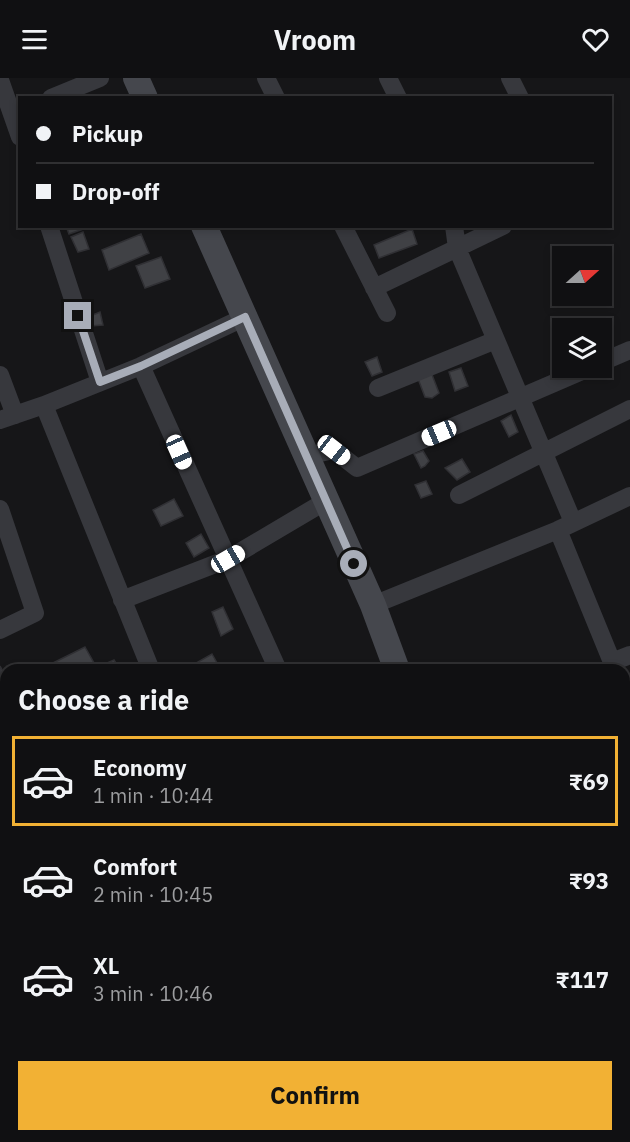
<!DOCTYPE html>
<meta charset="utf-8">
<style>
:root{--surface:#101012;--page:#1e1e20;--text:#f1f3f6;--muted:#9c9d9f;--line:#303032;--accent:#f2b134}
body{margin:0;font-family:"IBM Plex Sans",sans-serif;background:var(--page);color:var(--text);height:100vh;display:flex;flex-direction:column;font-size:22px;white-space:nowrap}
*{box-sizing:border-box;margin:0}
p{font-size:20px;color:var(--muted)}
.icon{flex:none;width:33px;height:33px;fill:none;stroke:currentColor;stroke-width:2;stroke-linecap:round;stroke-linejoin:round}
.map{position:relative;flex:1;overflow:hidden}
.details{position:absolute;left:0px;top:586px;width:630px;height:478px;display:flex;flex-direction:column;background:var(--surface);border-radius:18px 18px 0 0;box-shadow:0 3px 9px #0003,0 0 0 2px var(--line)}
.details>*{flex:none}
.hud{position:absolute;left:18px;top:18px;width:594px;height:132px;border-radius:0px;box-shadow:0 3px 9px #0003,0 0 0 2px var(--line);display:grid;align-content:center;height:132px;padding:0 18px;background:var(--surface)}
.needle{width:39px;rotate:69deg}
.controls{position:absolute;left:552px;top:168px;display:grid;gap:12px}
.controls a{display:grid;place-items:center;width:60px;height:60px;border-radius:0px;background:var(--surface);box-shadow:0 3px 9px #0003,0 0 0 2px var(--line);font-size:30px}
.end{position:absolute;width:27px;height:27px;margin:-14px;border:8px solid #a8adb8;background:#111;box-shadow:0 0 0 3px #111}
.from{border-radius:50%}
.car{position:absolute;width:18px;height:36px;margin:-18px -9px;border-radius:8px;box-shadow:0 0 4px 2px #0007;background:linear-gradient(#fff 24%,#345 0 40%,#fff 0 76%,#345 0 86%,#fff 0)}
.hud b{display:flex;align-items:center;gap:21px;height:57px;font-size:22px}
.hud b+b{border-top:2px solid var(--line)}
.hud i{width:15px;height:15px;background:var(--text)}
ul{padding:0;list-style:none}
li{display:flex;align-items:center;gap:18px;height:90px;margin:0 12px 9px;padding:0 6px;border:3px solid transparent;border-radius:0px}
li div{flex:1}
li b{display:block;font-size:22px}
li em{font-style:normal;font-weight:700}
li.current{border-color:var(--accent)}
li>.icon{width:54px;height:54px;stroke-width:1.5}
h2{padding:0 18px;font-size:27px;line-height:72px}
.button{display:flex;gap:12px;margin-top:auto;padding:12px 18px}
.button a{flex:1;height:69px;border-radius:0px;background:var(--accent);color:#111;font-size:24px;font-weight:700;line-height:69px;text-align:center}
header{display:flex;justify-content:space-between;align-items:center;height:78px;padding:0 18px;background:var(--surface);font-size:27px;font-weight:700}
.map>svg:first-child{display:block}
</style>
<header><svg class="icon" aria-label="menu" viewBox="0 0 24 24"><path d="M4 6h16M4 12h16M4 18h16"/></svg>Vroom<svg class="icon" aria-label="heart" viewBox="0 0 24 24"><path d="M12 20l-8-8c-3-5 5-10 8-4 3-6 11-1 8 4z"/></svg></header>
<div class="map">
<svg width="630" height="1064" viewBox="0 0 630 1064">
<rect width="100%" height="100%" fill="#161618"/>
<path fill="#404145" stroke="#303034" stroke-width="1.5" d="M66 148H92L69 156Z
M412 151 417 166 379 180 374 167Z
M83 154 89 171 78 174 71 159Z
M141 156 149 175 109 192 102 172Z
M161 179 170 201 145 210 136 188Z
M100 234 103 247 90 248 88 239Z
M377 279 382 294 372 298 365 284Z
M461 290 468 308 455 313 449 294Z
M431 294 439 315 432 320 425 319 417 298Z
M511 337 518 354 509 359 501 343Z
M423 373 429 383 425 388 421 390 414 376Z
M462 381 470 394 457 402 445 390Z
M426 403 432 416 421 420 415 407Z
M174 421 183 438 161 448 153 432Z
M201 456 209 470 194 479 186 465Z
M223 529 233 551 221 558 212 534Z
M85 569 94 585 79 592H53L51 586Z
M212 576 221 592H198L196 585Z
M114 582 120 592H103L100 588Z
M0 588 6 599V614L0 617Z
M6 621V652L4 653 0 646V624Z
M0 709H2L6 721V735L0 737Z"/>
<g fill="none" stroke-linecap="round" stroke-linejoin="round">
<path stroke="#37383d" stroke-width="18" d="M266 0 276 20
M388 0 398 20
M510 0 520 20
M0 2 20 59
M51 20 100 0
M49 148 100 304
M343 148 387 235
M454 148 457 170 573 444
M374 210 503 148
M245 239 141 288 278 592
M602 284 630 272
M141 288 44 327 151 592
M0 297 15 337
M378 310 496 262
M0 342 44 327
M306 378 334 372 357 390 589 290
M459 417 630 331
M630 418 558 452 612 584 630 577
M0 431 35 535 0 552
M122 522 228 481 326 423
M373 527 558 452
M624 792 630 806
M0 853 6 850
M0 911 6 909
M0 990 6 988
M0 1057 6 1055
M400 1059 401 1064
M306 1064 319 1059"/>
<path stroke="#45474d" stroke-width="26" d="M136 0 145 20
M204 148 373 527 397 592
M502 1059 503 1064"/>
</g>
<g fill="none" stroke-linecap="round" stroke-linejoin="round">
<path stroke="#a8adb8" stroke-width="8" d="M78 238 100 304 141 288 245 239 354 486"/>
</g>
</svg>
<div class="controls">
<a><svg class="needle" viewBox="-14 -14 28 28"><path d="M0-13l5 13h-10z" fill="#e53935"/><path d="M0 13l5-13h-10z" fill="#9c9d9f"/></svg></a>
<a><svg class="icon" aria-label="layers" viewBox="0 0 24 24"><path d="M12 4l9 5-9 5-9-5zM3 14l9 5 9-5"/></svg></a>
</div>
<i class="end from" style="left:354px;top:486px"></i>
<i class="end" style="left:78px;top:238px"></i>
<i class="car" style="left:439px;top:355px;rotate:247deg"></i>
<i class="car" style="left:334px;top:372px;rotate:128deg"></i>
<i class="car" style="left:179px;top:374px;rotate:156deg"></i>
<i class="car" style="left:228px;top:481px;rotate:60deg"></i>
<div class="hud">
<b><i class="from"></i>Pickup</b>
<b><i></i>Drop-off</b>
</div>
<section class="details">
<h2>Choose a ride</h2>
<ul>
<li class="current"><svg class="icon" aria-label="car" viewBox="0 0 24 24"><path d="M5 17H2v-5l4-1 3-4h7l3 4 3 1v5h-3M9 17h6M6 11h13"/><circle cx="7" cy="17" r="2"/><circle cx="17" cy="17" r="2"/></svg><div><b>Economy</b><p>1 min · 10:44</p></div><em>₹69</em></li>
<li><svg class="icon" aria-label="car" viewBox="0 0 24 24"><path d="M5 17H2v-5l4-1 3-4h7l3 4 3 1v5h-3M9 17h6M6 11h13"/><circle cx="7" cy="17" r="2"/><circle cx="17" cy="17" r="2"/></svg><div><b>Comfort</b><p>2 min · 10:45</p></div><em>₹93</em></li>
<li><svg class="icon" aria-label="car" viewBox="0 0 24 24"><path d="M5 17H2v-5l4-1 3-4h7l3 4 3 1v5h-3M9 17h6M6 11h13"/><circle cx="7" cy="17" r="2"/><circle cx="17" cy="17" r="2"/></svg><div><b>XL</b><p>3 min · 10:46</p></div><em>₹117</em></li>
</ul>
<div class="button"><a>Confirm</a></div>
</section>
</div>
